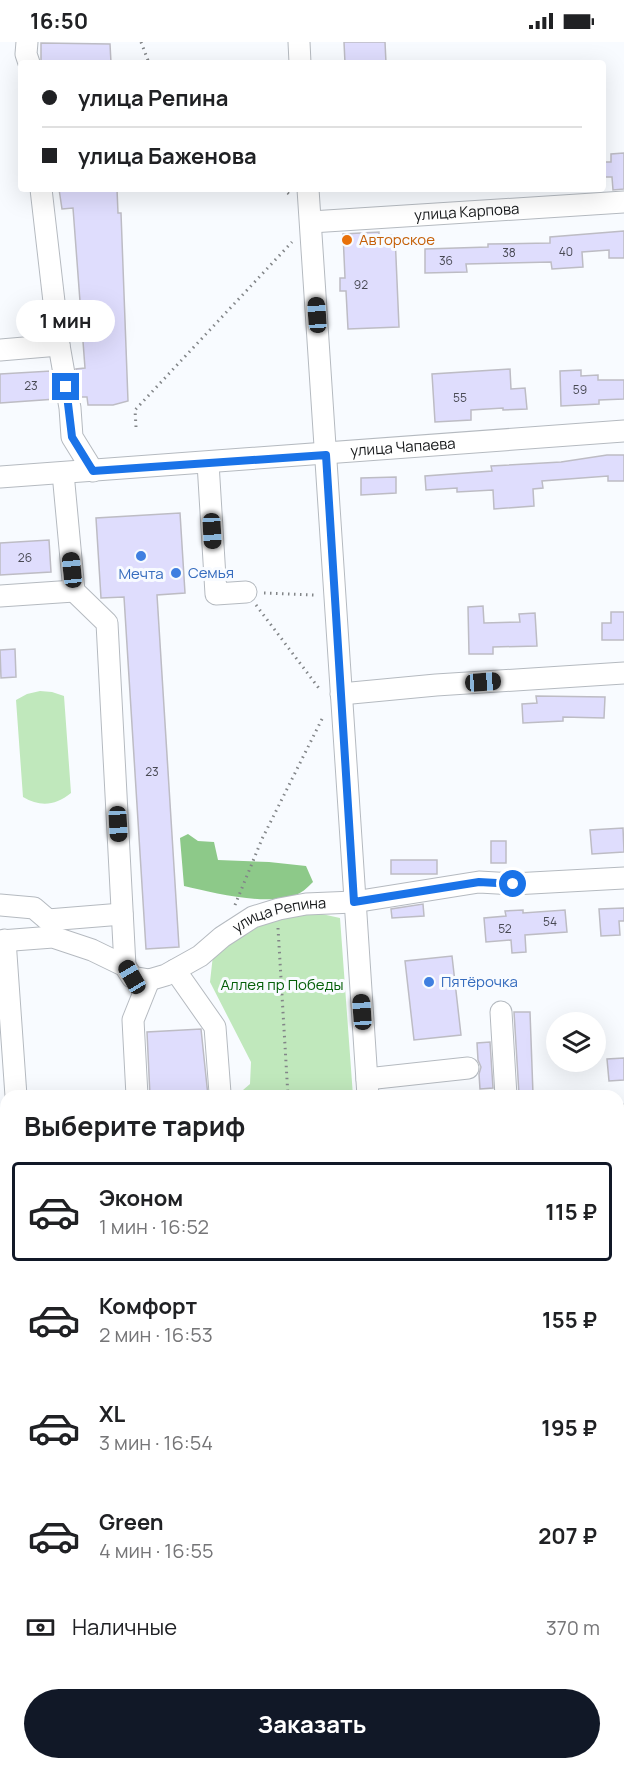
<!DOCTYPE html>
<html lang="ru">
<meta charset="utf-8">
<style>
:root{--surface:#fff;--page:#f2f2f2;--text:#202124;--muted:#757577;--line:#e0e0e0;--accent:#111827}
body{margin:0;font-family:Manrope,sans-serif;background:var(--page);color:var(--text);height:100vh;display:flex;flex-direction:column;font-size:22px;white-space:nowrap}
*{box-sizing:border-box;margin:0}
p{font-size:20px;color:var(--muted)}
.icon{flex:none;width:33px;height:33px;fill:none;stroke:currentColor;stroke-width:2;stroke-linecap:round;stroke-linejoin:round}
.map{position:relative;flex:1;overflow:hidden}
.panel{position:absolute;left:0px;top:1048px;width:624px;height:680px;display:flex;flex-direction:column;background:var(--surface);border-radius:18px 18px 0 0;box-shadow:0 6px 24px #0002}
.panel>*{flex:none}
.guide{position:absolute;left:18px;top:18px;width:588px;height:132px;border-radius:6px;box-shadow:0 6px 24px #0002;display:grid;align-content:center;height:132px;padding:0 24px;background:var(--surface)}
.fabs{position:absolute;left:546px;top:970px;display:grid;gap:12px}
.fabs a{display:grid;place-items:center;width:60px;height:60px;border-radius:50%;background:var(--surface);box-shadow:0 6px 24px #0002;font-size:30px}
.end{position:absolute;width:27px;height:27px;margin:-14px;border:8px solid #1a73e8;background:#fff;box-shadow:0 0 0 3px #fff}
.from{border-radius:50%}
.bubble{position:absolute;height:42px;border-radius:21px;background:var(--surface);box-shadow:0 6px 24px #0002;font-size:20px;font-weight:700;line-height:42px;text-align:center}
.car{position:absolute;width:18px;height:36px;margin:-18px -9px;border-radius:8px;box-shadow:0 0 4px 2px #0007;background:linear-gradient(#222 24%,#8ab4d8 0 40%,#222 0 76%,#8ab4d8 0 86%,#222 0)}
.guide b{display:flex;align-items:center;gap:21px;height:57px;font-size:22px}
.guide b+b{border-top:2px solid var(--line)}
.guide i{width:15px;height:15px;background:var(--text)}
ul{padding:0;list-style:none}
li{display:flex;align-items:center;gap:18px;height:99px;margin:0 12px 9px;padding:0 12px;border:3px solid transparent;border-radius:6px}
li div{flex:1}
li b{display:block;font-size:22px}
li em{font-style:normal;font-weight:700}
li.current{border-color:var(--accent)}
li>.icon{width:54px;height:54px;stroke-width:1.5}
h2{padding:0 24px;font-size:27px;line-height:72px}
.pay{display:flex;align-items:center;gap:15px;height:66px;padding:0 24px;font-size:22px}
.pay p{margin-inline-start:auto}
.primary-button{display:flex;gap:12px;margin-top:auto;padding:12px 24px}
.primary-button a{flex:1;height:69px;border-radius:36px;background:var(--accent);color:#fff;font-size:24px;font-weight:700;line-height:69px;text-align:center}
.status{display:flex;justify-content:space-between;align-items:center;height:42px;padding:0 30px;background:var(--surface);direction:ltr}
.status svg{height:16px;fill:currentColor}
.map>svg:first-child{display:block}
</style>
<div class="status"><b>16:50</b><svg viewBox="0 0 49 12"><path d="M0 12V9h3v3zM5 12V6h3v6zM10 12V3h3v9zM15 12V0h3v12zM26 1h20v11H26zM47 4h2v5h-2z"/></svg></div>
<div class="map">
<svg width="624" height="1727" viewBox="0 0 624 1727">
<rect width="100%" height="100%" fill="#f8fbff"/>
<path fill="#c0e8bc" d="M40 649 52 650 64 654 71 751C55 764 40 765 23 755L16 658 27 652Z
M308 869 340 876 353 1054H236L250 1042 251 1020 210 940 213 913 251 885Z
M624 1202V1279H618V1203Z"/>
<path fill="#8dc989" d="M188 792 198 799 214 800 218 818 269 820 306 824 313 840C309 844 303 850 298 852 269 865 214 851 184 844L180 796Z
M6 1603V1722H83V1727H0V1604Z
M212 1722H389V1727H211Z
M432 1722H504V1727H432Z"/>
<path fill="#dfddfd" stroke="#bdbcc4" stroke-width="1.5" d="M344 0H385L386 21H345Z
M41 1 110 2 111 21H41Z
M624 111V147L613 148 612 135H603V120H611V112Z
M59 147H117L118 171H121L128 359 113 363H88L87 355H81L76 327 85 326 73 166 62 167Z
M624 189V216H609V208L582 210 583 225 552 227 551 220 466 222 467 230 425 231V207L488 205V202L550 201V195Z
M379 190V194L395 193 399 285 348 287 346 249H340V236H345L343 192Z
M510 327 511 347 525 346 527 367 503 368V366L471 368V378L435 380 432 332Z
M581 328V334L598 333V338H624V357L599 358V362L561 364 560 329Z
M51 329 56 357 0 361V332Z
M607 413H624V439H608V434L542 439 543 446 533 447 534 464 494 467 493 448 457 450V446L426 448 425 434 492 429 491 424 561 420Z
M396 435V451L361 453V436Z
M180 471 185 551 157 553 179 905 146 907 124 555 101 556 96 476Z
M49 498 51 530 0 533V501Z
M483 564 484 581 520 580 519 572 535 571 537 604 493 605V612H469L468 565Z
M611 570H624V598H602V581H611Z
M15 607 16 635 1 636 0 608Z
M536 654 605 655 604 676 563 675V679L523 681 522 662 537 661Z
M623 786 624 810 592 812 590 788Z
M491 799H506V821H491Z
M391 818H437V832H391Z
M423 862 424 874 392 876 391 867Z
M624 866V879H619L620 893 601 894 599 867Z
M523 868V871L565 868 567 890 525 893 526 910 512 911 511 898 486 900 484 876 506 874 505 869Z
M452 914 461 993 414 998 405 919Z
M514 970H530L533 1052H519Z
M201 987 208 1054H150L147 990Z
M490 1000 493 1046 480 1047 479 1032 481 1025 478 1018 477 1001Z
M624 1016V1038L609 1039 607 1017Z"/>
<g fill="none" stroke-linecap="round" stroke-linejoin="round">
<defs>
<g id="minor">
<path d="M27 0 26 12 29 21"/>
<path d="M299 0 300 21"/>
<path d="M41 147 59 303 70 366 72 395 93 429"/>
<path d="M308 147 368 1054"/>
<path id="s1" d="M311 180 624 160"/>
<path d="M0 308 59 303"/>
<path d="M208 421 216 552 246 550"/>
<path d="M63 431 74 549 107 581 125 924"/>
<path id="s2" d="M0 435 624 389"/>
<path d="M0 554 74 549"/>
<path d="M341 652 436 643 624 631"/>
<path d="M0 863 34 866 48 878 122 872"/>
<path d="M5 898 16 1054"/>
<path id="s3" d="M0 899 53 895 92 908 125 924 132 935 149 938 166 933 200 914 222 895 253 875 279 867 306 862 354 860 479 840 513 842 624 836"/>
<path d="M175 928 215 985 220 1051"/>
<path d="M501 970 506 1054"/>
<path d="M367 1037 468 1026"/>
<path d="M137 1054 133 978 149 938"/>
<path d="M618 1073H624"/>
<path d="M618 1332H624"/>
<path d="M0 1426H6"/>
<path d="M0 1586H6"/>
<path d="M194 1722V1727"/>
<path d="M410 1722V1727"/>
<path d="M623 1727 620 1580 624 1559"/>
</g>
</defs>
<use href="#minor" stroke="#b5bac0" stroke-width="23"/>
<path stroke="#828588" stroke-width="3" stroke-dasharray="1.5 4.5" stroke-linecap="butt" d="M141 0 149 21
M283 147 289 152
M136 385 135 368 292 200
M264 551 314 553
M256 563 321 649
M235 863 262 797 323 675
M278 886 288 1054
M0 1544H6"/>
<use href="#minor" stroke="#fff" stroke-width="21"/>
</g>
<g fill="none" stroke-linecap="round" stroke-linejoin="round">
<path stroke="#1a73e8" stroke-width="8" d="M66 345 72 395 93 429 326 413 354 860 479 840 513 842"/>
</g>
<circle fill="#e8710a" stroke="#f8fbff" stroke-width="2" cx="347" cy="198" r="6"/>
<g fill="#3f7fe0" stroke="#f8fbff" stroke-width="2">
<circle cx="141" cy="514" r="6"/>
<circle cx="176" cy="531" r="6"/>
<circle cx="429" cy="940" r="6"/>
</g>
<g text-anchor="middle" stroke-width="6" stroke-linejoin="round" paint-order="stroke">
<g font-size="12" fill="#484953">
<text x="566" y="214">40</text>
<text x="509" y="215">38</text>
<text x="446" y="223">36</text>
<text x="361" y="247">92</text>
<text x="31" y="348">23</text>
<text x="580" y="352">59</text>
<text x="460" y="360">55</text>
<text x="25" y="520">26</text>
<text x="152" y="734">23</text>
<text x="550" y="884">54</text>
<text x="505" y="891">52</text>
</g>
<g font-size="15" fill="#16181a" stroke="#f8fbff">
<text dy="5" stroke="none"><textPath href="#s1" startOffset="156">улица Карпова</textPath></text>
<text dy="5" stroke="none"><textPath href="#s2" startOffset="404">улица Чапаева</textPath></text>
<text dy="5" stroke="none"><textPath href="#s3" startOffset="310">улица Репина</textPath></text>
</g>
<g font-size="15" fill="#c56008" stroke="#f8fbff" text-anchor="start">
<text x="359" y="203">Авторское</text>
</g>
<g font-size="15" fill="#366cbe" stroke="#f8fbff" text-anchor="start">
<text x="188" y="536">Семья</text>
<text x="141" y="537" text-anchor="middle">Мечта</text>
<text x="441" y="945">Пятёрочка</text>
</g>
<g font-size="15" fill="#045e08" stroke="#f8fbff">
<text x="282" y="948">Аллея пр Победы</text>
</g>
</g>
</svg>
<div class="fabs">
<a><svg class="icon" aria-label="layers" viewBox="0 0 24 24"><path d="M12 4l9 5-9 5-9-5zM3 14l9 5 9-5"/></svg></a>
</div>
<i class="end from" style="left:513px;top:842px"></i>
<i class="end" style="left:66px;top:345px"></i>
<div class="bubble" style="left:16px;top:258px;width:99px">1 мин</div>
<i class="car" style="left:317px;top:273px;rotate:356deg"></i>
<i class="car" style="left:212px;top:489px;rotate:177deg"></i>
<i class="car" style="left:72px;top:528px;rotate:354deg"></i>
<i class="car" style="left:483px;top:640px;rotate:86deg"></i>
<i class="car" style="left:118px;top:782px;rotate:177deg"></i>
<i class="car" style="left:132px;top:935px;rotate:330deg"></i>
<i class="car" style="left:362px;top:970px;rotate:356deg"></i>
<div class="guide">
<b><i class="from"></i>улица Репина</b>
<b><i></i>улица Баженова</b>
</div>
<section class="panel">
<h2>Выберите тариф</h2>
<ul>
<li class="current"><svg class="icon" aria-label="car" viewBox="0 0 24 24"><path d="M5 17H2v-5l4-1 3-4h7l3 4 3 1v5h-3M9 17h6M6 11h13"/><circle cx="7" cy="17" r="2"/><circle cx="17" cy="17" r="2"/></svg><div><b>Эконом</b><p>1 мин · 16:52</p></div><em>115 ₽</em></li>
<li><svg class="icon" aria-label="car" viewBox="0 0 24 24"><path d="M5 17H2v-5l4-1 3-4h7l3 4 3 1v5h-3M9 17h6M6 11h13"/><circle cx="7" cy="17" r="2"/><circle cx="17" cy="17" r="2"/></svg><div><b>Комфорт</b><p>2 мин · 16:53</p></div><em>155 ₽</em></li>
<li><svg class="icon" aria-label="car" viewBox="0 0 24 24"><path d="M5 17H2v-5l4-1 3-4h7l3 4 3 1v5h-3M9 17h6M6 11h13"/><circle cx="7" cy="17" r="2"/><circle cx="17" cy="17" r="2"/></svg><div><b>XL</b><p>3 мин · 16:54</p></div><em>195 ₽</em></li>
<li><svg class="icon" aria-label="car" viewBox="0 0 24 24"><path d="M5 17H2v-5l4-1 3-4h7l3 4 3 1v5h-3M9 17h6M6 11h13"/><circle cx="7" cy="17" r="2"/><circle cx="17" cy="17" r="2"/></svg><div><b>Green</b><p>4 мин · 16:55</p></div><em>207 ₽</em></li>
</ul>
<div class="pay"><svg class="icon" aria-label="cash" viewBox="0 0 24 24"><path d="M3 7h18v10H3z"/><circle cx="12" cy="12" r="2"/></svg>Наличные<p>370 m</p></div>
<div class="primary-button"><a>Заказать</a></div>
</section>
</div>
